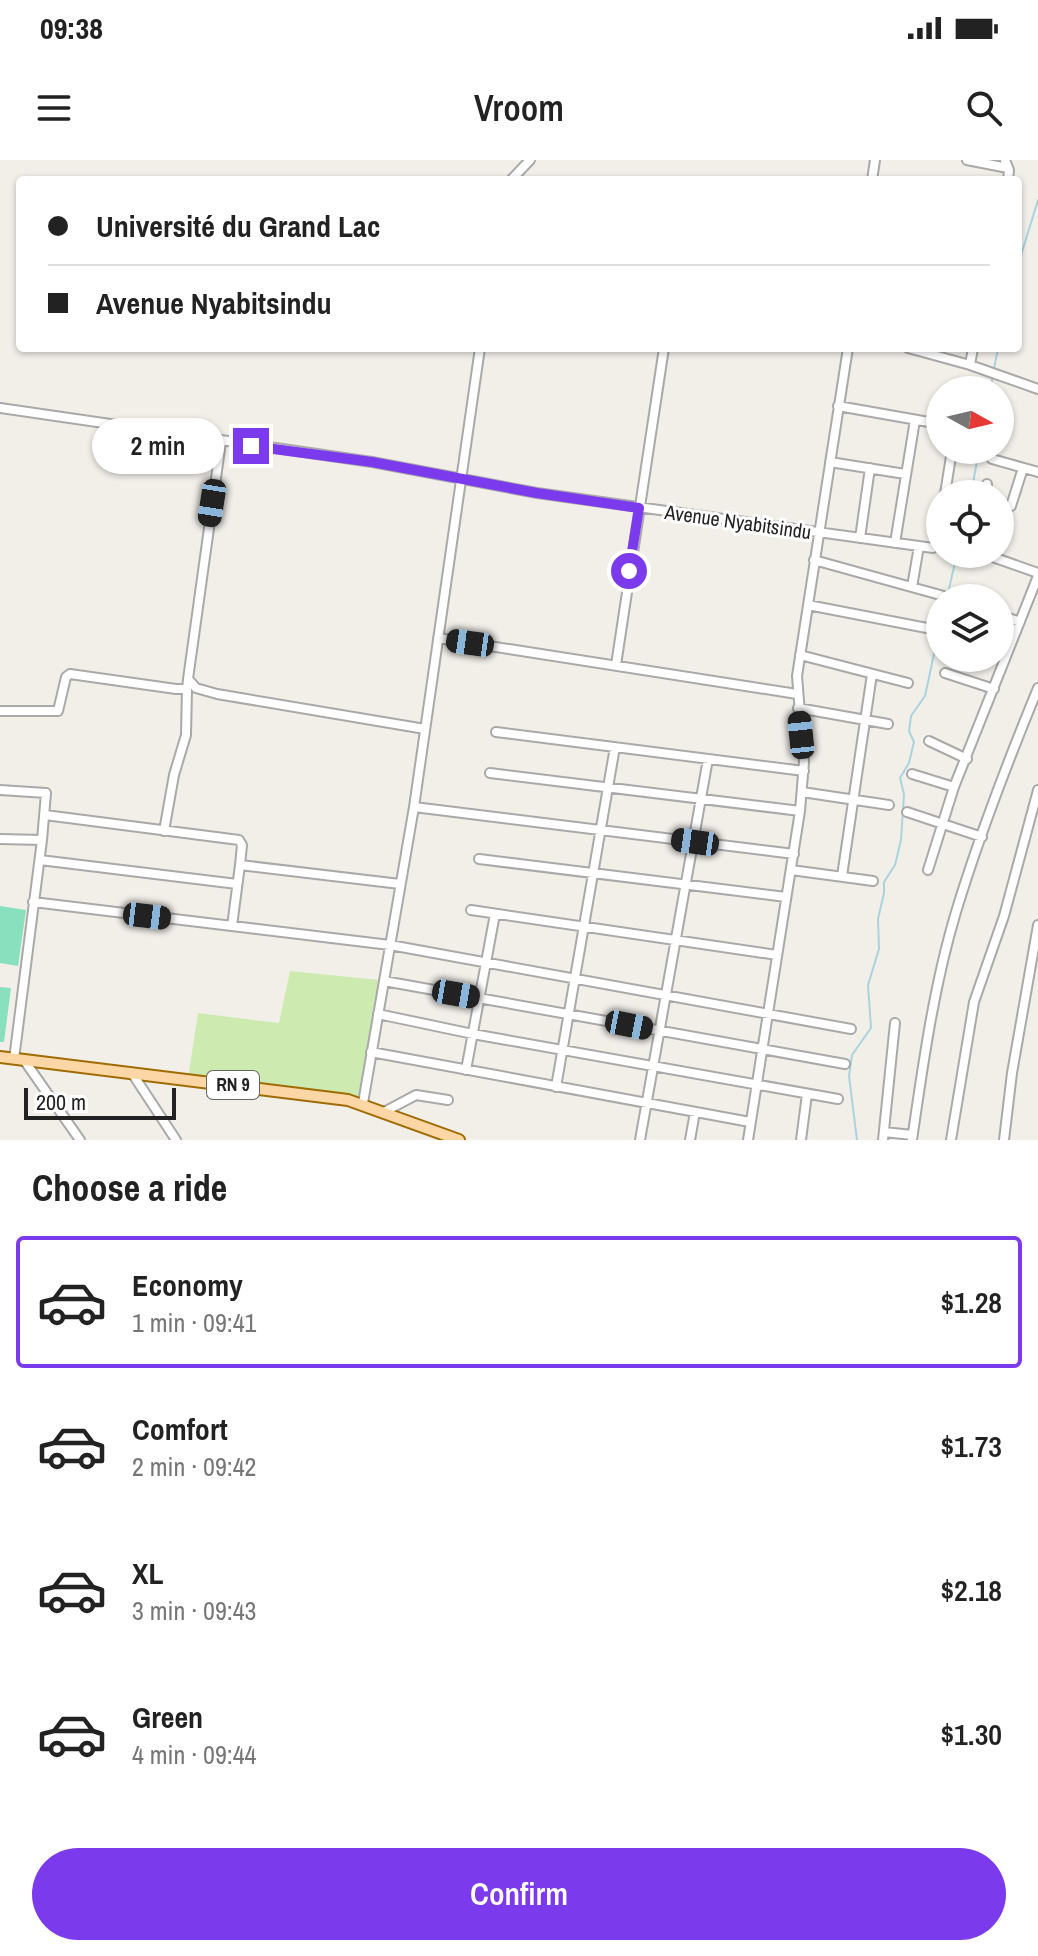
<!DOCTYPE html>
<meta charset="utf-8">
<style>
:root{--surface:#fff;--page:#f2f2f2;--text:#222;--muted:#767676;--line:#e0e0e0;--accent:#7c3aed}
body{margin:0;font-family:"Archivo Narrow",sans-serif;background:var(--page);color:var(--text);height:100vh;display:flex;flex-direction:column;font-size:30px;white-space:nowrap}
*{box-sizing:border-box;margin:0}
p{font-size:26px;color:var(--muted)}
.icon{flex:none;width:44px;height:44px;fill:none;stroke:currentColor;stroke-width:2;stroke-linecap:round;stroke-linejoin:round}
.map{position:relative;height:980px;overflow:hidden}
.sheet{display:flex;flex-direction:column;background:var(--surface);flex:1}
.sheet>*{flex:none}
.top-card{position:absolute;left:16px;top:16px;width:1006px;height:176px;border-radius:8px;box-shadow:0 2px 6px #0004;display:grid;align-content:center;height:176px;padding:0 32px;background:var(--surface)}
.needle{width:52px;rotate:98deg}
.tools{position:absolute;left:926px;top:216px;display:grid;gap:16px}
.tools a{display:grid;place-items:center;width:88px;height:88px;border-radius:50%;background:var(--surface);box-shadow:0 2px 6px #0004;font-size:40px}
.scale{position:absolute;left:24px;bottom:20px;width:152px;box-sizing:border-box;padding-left:8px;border:4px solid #222;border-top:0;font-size:22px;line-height:28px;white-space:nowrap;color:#222;-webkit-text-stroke:6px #fff;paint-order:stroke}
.end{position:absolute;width:36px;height:36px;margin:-18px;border:10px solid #7c3aed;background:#fff;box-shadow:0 0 0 4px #fff}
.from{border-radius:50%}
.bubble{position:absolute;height:56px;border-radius:28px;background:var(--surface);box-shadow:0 2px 6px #0004;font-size:26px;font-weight:600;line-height:56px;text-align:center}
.car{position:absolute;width:24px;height:48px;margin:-24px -12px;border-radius:10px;box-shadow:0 0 6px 2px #0007;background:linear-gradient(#222 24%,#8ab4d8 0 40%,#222 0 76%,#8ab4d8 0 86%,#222 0)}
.top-card b{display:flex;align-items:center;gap:28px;height:76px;font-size:30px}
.top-card b+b{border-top:2px solid var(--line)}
.top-card i{width:20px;height:20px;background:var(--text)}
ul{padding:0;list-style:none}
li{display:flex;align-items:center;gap:24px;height:132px;margin:0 16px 12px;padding:0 16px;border:4px solid transparent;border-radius:8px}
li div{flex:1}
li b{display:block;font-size:30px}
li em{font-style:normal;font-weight:600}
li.current{border-color:var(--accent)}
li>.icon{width:72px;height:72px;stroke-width:1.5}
h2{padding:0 32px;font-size:36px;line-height:96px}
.action{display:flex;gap:16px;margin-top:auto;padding:16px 32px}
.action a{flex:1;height:92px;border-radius:48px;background:var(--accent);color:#fff;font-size:32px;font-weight:600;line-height:92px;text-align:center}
.status{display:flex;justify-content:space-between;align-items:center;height:56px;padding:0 40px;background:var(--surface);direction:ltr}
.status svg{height:22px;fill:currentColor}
header{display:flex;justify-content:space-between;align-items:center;height:104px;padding:0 32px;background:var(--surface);font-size:36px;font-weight:600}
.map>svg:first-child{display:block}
</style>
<div class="status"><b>09:38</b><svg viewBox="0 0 49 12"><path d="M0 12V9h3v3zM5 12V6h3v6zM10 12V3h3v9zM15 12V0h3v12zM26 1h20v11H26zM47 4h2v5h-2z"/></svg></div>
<header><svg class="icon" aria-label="menu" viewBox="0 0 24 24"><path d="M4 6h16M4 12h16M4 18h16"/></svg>Vroom<svg class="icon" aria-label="search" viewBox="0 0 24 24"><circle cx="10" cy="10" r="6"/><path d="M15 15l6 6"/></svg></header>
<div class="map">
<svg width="1038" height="980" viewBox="0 0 1038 980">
<rect width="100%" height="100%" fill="#f2efe9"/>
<path fill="#cdebb0" d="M290 811 379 820 362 935 355 938 188 919 198 853 279 863Z"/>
<path fill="#88e0be" d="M0 746 26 750 18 806 0 803Z
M0 827 11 828 4 882H0Z"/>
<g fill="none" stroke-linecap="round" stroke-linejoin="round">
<path stroke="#aad3df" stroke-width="2" d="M1018 105 1038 40
M994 209 998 188
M990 230 993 215
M971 334 979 290
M948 433 957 394
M857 980 849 916 852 895 871 868 868 825 879 789 878 759 884 733V722L895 705 901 680 904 634 900 618 909 603 914 582 909 571 911 556 925 536 940 466"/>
<defs>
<path id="minor" d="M967 0 1008 8
M1005 0 1009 10 1008 20
M511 20 530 0
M872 20 875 0
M908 188 970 205 1038 229
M970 205 973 188
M838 246 940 264
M0 248 372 302 537 333 933 388 937 384 940 367
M221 282 188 519 196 528 217 534 425 569
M992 299 1038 312
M830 302 905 314
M945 334 952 290
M987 334V324
M1011 346 1023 308
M860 378 870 308
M895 383 915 260
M984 394 1038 413
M814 400 951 438
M912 427 919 386
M808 445 932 469
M1000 455 1020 462
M438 478 797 534
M800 495 908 523
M616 505 664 188
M945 513 994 529
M798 548 888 564
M0 551H58L66 517 70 514 176 529H187L188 520
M496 572 804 611
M929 581 967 599
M490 613 800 651
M912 614 954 627
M0 630 46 633 42 680
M802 632 889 645
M414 647 794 694
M907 652 982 677
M45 655 239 680 242 685 240 705 400 724
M164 671 174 615 186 575 187 529
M0 679 42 680 14 899
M479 699 786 737
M40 700 237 724
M791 710 873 721
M928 710 954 627 1038 416
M842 716 872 514
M33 742 390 785 851 869
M471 750 777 795
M232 766 240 705
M384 821 845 904
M378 854 473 874 838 939
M371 892 750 962
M24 900 80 980
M466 910 495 754
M132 913 176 980
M556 927 615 587
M363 943 414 647 480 188
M384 952 416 935 448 940
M884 972 912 975
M640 980 708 599
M690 980 695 952
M748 980 800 651 804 602 797 516 848 188
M801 980 807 934
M883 980 895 863
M912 980C923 904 934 825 956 752 979 676 1008 601 1038 528
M951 980 974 842 1004 756 1038 630
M1004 980 1012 913 1038 765"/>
<path id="major" d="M0 897 348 940 459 980"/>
</defs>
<use href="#minor" stroke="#a9a9a9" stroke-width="12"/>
<use href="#major" stroke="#a06b00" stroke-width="14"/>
<use href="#minor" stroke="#fff" stroke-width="8"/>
<use href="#major" stroke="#fcd6a4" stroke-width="10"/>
</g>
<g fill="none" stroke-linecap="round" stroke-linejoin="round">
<path stroke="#7c3aed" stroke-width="10" d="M251 286 372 302 537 333 639 348 629 411"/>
</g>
<g text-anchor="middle" stroke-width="6" stroke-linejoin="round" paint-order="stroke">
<rect fill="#fff" stroke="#646464" stroke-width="2" x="207" y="911" width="52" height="28" rx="6"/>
<g font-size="18" font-weight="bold" fill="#222">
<text x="233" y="931">RN 9</text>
</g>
<g font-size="20" fill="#222" stroke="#fff">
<text transform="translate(738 362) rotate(8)" y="7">Avenue Nyabitsindu</text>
</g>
</g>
</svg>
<div class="tools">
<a><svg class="needle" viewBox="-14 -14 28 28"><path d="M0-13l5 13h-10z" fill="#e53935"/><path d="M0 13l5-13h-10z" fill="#767676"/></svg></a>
<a><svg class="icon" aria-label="locate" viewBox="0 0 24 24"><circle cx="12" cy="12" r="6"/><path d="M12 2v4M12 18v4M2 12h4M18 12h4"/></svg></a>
<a><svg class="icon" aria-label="layers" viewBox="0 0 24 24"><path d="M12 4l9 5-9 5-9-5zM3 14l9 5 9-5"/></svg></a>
</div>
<div class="scale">200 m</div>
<i class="end from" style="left:629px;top:411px"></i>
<i class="end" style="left:251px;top:286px"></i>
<div class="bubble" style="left:92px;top:258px;width:132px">2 min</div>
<i class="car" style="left:212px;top:343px;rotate:189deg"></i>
<i class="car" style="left:470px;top:483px;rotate:278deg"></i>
<i class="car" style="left:801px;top:575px;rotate:354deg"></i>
<i class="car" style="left:695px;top:682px;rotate:278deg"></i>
<i class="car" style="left:147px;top:756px;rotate:97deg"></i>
<i class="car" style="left:456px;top:834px;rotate:100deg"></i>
<i class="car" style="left:629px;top:865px;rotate:101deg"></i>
<div class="top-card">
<b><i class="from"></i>Université du Grand Lac</b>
<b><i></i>Avenue Nyabitsindu</b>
</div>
</div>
<section class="sheet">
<h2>Choose a ride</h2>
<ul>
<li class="current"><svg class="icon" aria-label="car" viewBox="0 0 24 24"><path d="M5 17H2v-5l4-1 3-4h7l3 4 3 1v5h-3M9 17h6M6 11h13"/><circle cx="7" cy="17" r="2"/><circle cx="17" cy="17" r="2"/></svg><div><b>Economy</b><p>1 min · 09:41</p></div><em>$1.28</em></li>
<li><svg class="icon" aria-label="car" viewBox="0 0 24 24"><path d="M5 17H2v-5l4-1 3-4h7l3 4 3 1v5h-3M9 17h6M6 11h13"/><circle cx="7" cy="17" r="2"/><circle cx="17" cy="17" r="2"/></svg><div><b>Comfort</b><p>2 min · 09:42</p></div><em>$1.73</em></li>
<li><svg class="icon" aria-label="car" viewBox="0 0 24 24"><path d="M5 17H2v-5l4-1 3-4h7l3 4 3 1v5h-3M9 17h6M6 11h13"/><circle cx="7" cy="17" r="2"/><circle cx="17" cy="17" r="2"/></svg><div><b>XL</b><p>3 min · 09:43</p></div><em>$2.18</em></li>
<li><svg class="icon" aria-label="car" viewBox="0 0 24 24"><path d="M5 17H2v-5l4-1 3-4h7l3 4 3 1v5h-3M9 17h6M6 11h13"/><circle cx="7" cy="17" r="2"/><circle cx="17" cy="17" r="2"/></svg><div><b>Green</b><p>4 min · 09:44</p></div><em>$1.30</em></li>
</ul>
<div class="action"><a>Confirm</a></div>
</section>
